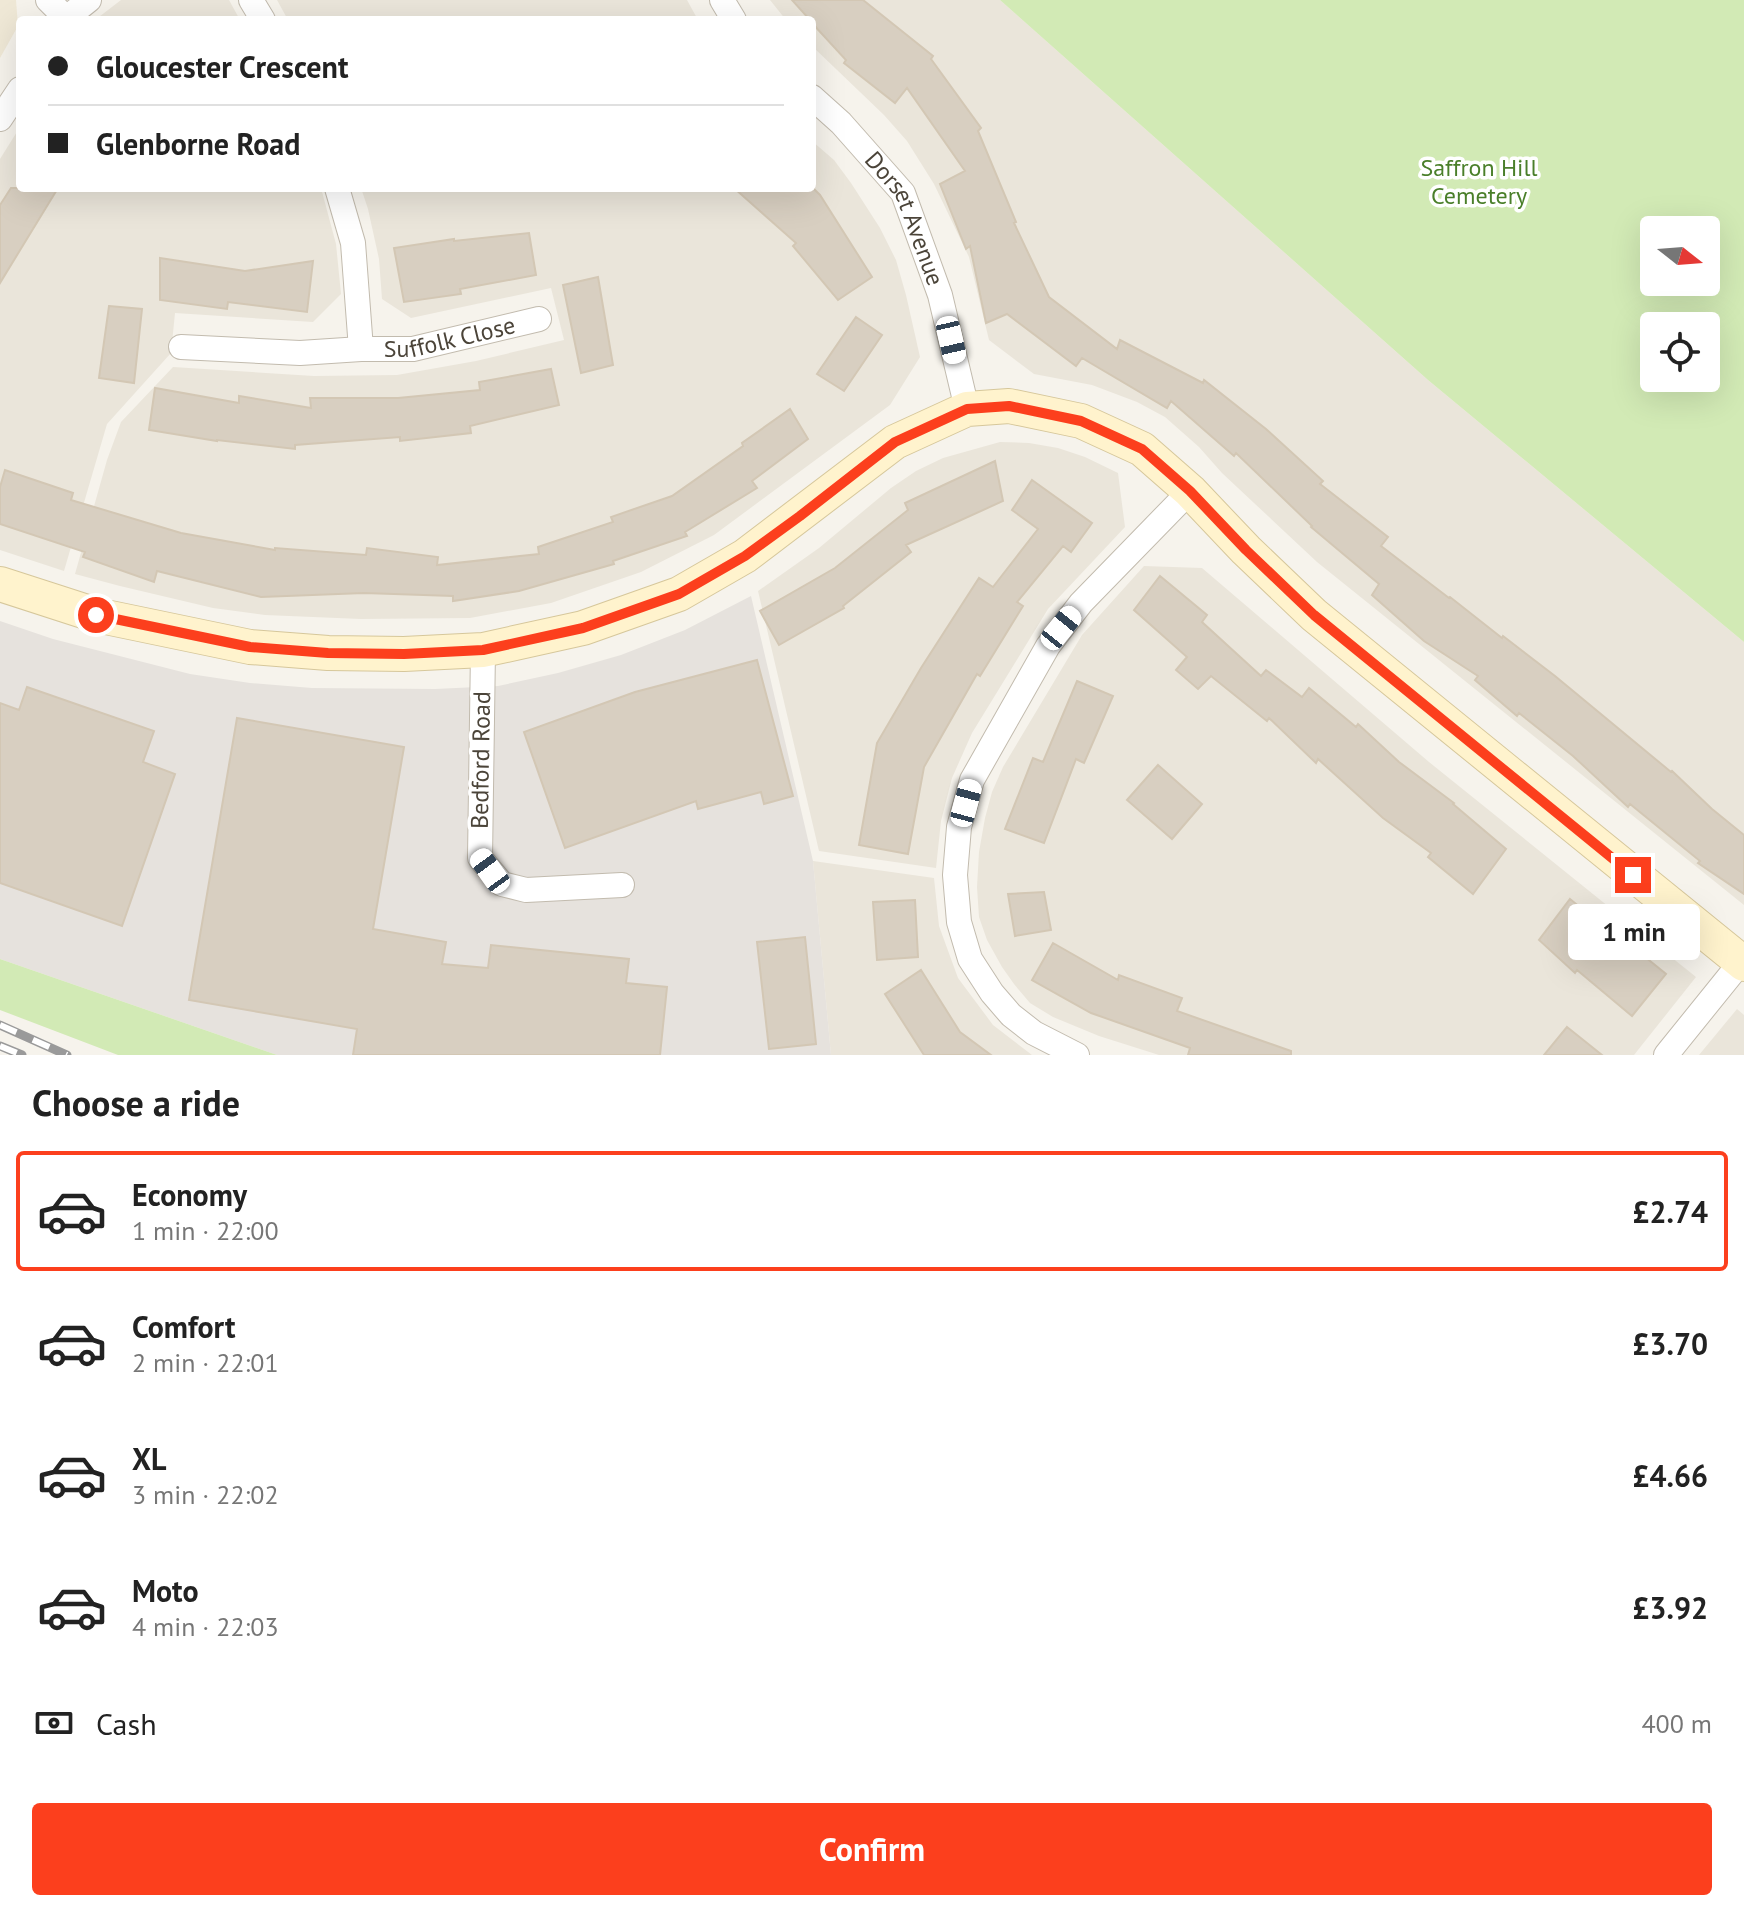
<!DOCTYPE html>
<meta charset="utf-8">
<style>
:root{--surface:#fff;--page:#f2f2f2;--text:#222;--muted:#767676;--line:#e0e0e0;--accent:#fc3f1d}
body{margin:0;font-family:"PT Sans",sans-serif;background:var(--page);color:var(--text);height:100vh;display:flex;flex-direction:column;font-size:30px;white-space:nowrap}
*{box-sizing:border-box;margin:0}
p{font-size:26px;color:var(--muted)}
.icon{flex:none;width:44px;height:44px;fill:none;stroke:currentColor;stroke-width:2;stroke-linecap:round;stroke-linejoin:round}
.map{position:relative;height:1055px;overflow:hidden}
.side{display:flex;flex-direction:column;background:var(--surface);flex:1}
.side>*{flex:none}
.hud{position:absolute;left:16px;top:16px;width:800px;height:176px;border-radius:8px;box-shadow:0 8px 32px #0002;display:grid;align-content:center;height:176px;padding:0 32px;background:var(--surface)}
.needle{width:52px;rotate:107deg}
.fabs{position:absolute;left:1640px;top:216px;display:grid;gap:16px}
.fabs a{display:grid;place-items:center;width:80px;height:80px;border-radius:8px;background:var(--surface);box-shadow:0 8px 32px #0002;font-size:40px}
.end{position:absolute;width:36px;height:36px;margin:-18px;border:10px solid #fc3f1d;background:#fff;box-shadow:0 0 0 4px #fff}
.from{border-radius:50%}
.bubble{position:absolute;height:56px;border-radius:8px;background:var(--surface);box-shadow:0 8px 32px #0002;font-size:26px;font-weight:700;line-height:56px;text-align:center}
.car{position:absolute;width:24px;height:48px;margin:-24px -12px;border-radius:10px;box-shadow:0 0 6px 2px #0007;background:linear-gradient(#fff 24%,#345 0 40%,#fff 0 76%,#345 0 86%,#fff 0)}
.hud b{display:flex;align-items:center;gap:28px;height:76px;font-size:30px}
.hud b+b{border-top:2px solid var(--line)}
.hud i{width:20px;height:20px;background:var(--text)}
ul{padding:0;list-style:none}
li{display:flex;align-items:center;gap:24px;height:120px;margin:0 16px 12px;padding:0 16px;border:4px solid transparent;border-radius:8px}
li div{flex:1}
li b{display:block;font-size:30px}
li em{font-style:normal;font-weight:700}
li.selected{border-color:var(--accent)}
li>.icon{width:72px;height:72px;stroke-width:1.5}
h2{padding:0 32px;font-size:36px;line-height:96px}
.pay{display:flex;align-items:center;gap:20px;height:88px;padding:0 32px;font-size:30px}
.pay p{margin-inline-start:auto}
.button{display:flex;gap:16px;margin-top:auto;padding:16px 32px}
.button a{flex:1;height:92px;border-radius:8px;background:var(--accent);color:#fff;font-size:32px;font-weight:700;line-height:92px;text-align:center}
.map>svg:first-child{display:block}
</style>
<div class="map">
<svg width="1744" height="1055" viewBox="0 0 1744 1055">
<rect width="100%" height="100%" fill="#f6f3ec"/>
<path fill="#eae5da" d="M121 0H229L240 20H95Z
M277 0H687L698 20H288Z
M770 0H1000L1428 380 1744 642V905L1317 562 1222 473 1199 447 1165 417 1137 402 1092 385 1034 374 989 340 969 257 934 184 907 141 884 115 812 46V20H786Z
M20 127V188H321L336 244 341 294 313 322 175 313 171 353 107 424 64 571 0 550V159Z
M812 141 834 160 851 183 880 228 896 260 906 295 920 357 890 405 714 535 641 572 551 603 470 618 361 619 265 615 213 608 120 586 75 574 107 460 121 422 173 367 314 376 397 375 476 361 564 340 551 288 411 318 382 299 379 259 368 209 361 188H812Z
M1000 442 1029 443 1058 448 1085 457 1118 473 1125 527 1048 609 972 733 952 778 941 821 936 868 819 851 758 591 819 548 891 488 916 471 943 458Z
M1144 566 1202 568 1429 762 1696 977 1634 1055H1159L1099 1036 1053 1017 1030 1003 1014 984 1002 967 987 940 979 917 977 887 979 852 985 818 992 792 1003 767 1082 635Z
M813 861 934 878 939 926 958 978 993 1025 1032 1055H831Z
M1737 1009 1744 1015V1055H1699Z"/>
<path fill="#e6e2dd" d="M751 596 813 861 831 1055H277L0 959V621L53 639 190 674 250 683 312 688 435 689 498 686 558 673 621 655 685 630Z"/>
<path fill="#efe8d6" d="M0 0H16L18 26 0 58Z"/>
<path fill="#d2eab5" fill-rule="evenodd" d="M1000 0H1744V642L1428 380ZM1706 230V282H1654V230ZM1706 326V378H1654V326Z
M0 959 277 1055H118L0 1010Z"/>
<path fill="#d8cfc1" stroke="#d3c7b4" stroke-width="2" d="M792 0H863L933 56 931 59 981 128 978 131 1016 222 1014 223 1049 297 1117 349 1120 340 1203 383 1204 380 1266 429 1323 481 1320 484 1388 537 1381 546 1449 598 1450 597 1502 638 1503 636 1555 676 1671 772 1672 771 1712 809 1744 835V894L1698 863 1700 861 1630 804 1628 807 1573 756 1519 713 1517 716 1475 680 1478 676 1424 641 1372 595 1379 584 1311 527 1312 526 1236 453 1234 456 1171 401 1167 408 1082 358 1076 366 1007 314 986 323 970 246 966 249 940 184 965 171 907 88 895 103 844 63 846 60 812 23V20H810Z
M11 188H58L0 283V205Z
M734 188H813L820 195 872 277 838 300 793 246 796 243Z
M529 233 536 275 460 289 461 294 404 302 394 248 454 239V241Z
M160 258 245 271 313 261 307 312 228 302 227 309 160 300Z
M598 277 613 365 581 373 563 285Z
M109 306 142 309 134 383 99 378Z
M856 317 882 335 844 391 817 374Z
M551 369 559 405 470 426 471 433 400 441V437L295 445V449L217 440V441L149 430 155 388 239 403V396L311 408 310 398H398L480 390 479 382Z
M790 409 808 439 752 481 757 488 685 532 687 536 613 561 614 564 519 591 453 601V596L364 593 261 597 157 571 154 582 83 557 85 552 0 524V487L5 470 73 493 71 500 181 533 275 550V548L366 555 367 548 438 557 437 565 539 554 538 547 613 522 611 517 672 496 743 446 742 443Z
M995 461 1003 501 906 545 911 552 843 606 844 608 779 645 760 611 835 568 908 510 905 503Z
M1032 480 1092 523 1071 552 1063 546 1017 602 1023 606 980 676 977 674 924 767 908 854 859 845 877 743 921 668 979 578 993 587 1038 529 1012 510Z
M1160 576 1207 615 1202 622 1261 676 1266 670 1302 697 1309 688 1356 727 1358 724 1399 762 1454 803 1453 804 1506 849 1473 894 1428 857 1431 853 1383 818 1318 759 1316 763 1269 718 1267 721 1211 676 1198 689 1176 670 1187 657 1134 610Z
M757 660 793 796 764 804 761 792 698 809 696 801 565 848 524 732 635 692Z
M1077 681 1113 696 1084 763 1076 759 1044 843 1005 829 1033 758 1043 762Z
M27 687 154 731 143 762 175 774 122 926 0 883V703L19 710Z
M237 718 404 747 373 929 446 942 442 964 488 968 491 945 629 959 626 983 667 987 660 1055H353L357 1029 189 1000Z
M1158 765 1202 804 1172 839 1127 800Z
M1044 892 1051 930 1015 936 1008 894Z
M1570 899 1621 941 1623 939 1666 974 1632 1016 1577 970 1575 973 1539 940Z
M915 900 918 957 877 960 873 902Z
M805 937 816 1044 769 1049 757 942Z
M1053 943 1118 980 1119 975 1182 998 1177 1011 1291 1051V1055H1188L1190 1048 1091 1013 1032 980Z
M921 970 960 1032 991 1055H924L885 994Z
M1567 1027 1602 1055H1544Z"/>
<g fill="none" stroke-linecap="round" stroke-linejoin="round">
<defs>
<g id="street">
<path d="M48 0 66 18"/>
<path d="M251 0 263 20"/>
<path d="M722 0 734 20"/>
<path d="M64 20 89 0"/>
<path id="s1" d="M812 97 841 123 903 193 940 295 967 409"/>
<path d="M0 119 20 89"/>
<path d="M337 188 353 243 361 349"/>
<path id="s2" d="M181 347 300 353 361 349H413L539 319"/>
<path d="M483 650 480 858 502 884 526 890 622 885"/>
<path d="M1077 1055 1034 1033 1011 1015 992 993 970 959 959 922 955 875 959 827 972 780 1048 646 1081 603 1190 491"/>
<path d="M1666 1055 1741 962"/>
</g>
<path id="secondary" d="M0 584 96 615 250 647 328 653 404 654 483 650 583 628 679 594 745 556 895 442 967 409 1009 406 1081 421 1142 449 1190 491 1246 550 1314 615 1744 964"/>
</defs>
<use href="#street" stroke="#c2bbae" stroke-width="26"/>
<use href="#secondary" stroke="#d6c79b" stroke-width="36"/>
<use href="#street" stroke="#fff" stroke-width="24"/>
<use href="#secondary" stroke="#fff3cd" stroke-width="34"/>
<defs>
<path id="rail" d="M0 1025 67 1055
M0 1046 22 1055"/>
</defs>
<use href="#rail" stroke="#9a9a9a" stroke-width="9"/>
<use href="#rail" stroke="#fff" stroke-width="6" stroke-dasharray="18" stroke-linecap="butt"/>
</g>
<g fill="none" stroke-linecap="round" stroke-linejoin="round">
<path stroke="#fc3f1d" stroke-width="10" d="M96 615 250 647 328 653 404 654 483 650 583 628 679 594 745 556 800 516 895 442 967 409 1009 406 1081 421 1142 449 1190 491 1246 550 1314 615 1633 875"/>
</g>
<g text-anchor="middle" stroke-width="7" stroke-linejoin="round" paint-order="stroke">
<g font-size="24" fill="#4a7f2a" stroke="#fff">
<text x="1479" y="176">Saffron Hill<tspan x="1479" dy="28">Cemetery</tspan></text>
</g>
<g font-size="24" fill="#4b4439" stroke="#fff">
<text dy="8" stroke="none"><textPath href="#s1" startOffset="156">Dorset Avenue</textPath></text>
<text dy="8" stroke="none"><textPath href="#s2" startOffset="270">Suffolk Close</textPath></text>
<text transform="translate(481 760) rotate(-89)" y="8">Bedford Road</text>
</g>
</g>
</svg>
<div class="fabs">
<a><svg class="needle" viewBox="-14 -14 28 28"><path d="M0-13l5 13h-10z" fill="#e53935"/><path d="M0 13l5-13h-10z" fill="#767676"/></svg></a>
<a><svg class="icon" aria-label="locate" viewBox="0 0 24 24"><circle cx="12" cy="12" r="6"/><path d="M12 2v4M12 18v4M2 12h4M18 12h4"/></svg></a>
</div>
<i class="end from" style="left:96px;top:615px"></i>
<i class="end" style="left:1633px;top:875px"></i>
<div class="bubble" style="left:1568px;top:904px;width:132px">1 min</div>
<i class="car" style="left:951px;top:340px;rotate:167deg"></i>
<i class="car" style="left:1061px;top:628px;rotate:39deg"></i>
<i class="car" style="left:966px;top:803px;rotate:15deg"></i>
<i class="car" style="left:490px;top:871px;rotate:324deg"></i>
<div class="hud">
<b><i class="from"></i>Gloucester Crescent</b>
<b><i></i>Glenborne Road</b>
</div>
</div>
<section class="side">
<h2>Choose a ride</h2>
<ul>
<li class="selected"><svg class="icon" aria-label="car" viewBox="0 0 24 24"><path d="M5 17H2v-5l4-1 3-4h7l3 4 3 1v5h-3M9 17h6M6 11h13"/><circle cx="7" cy="17" r="2"/><circle cx="17" cy="17" r="2"/></svg><div><b>Economy</b><p>1 min · 22:00</p></div><em>£2.74</em></li>
<li><svg class="icon" aria-label="car" viewBox="0 0 24 24"><path d="M5 17H2v-5l4-1 3-4h7l3 4 3 1v5h-3M9 17h6M6 11h13"/><circle cx="7" cy="17" r="2"/><circle cx="17" cy="17" r="2"/></svg><div><b>Comfort</b><p>2 min · 22:01</p></div><em>£3.70</em></li>
<li><svg class="icon" aria-label="car" viewBox="0 0 24 24"><path d="M5 17H2v-5l4-1 3-4h7l3 4 3 1v5h-3M9 17h6M6 11h13"/><circle cx="7" cy="17" r="2"/><circle cx="17" cy="17" r="2"/></svg><div><b>XL</b><p>3 min · 22:02</p></div><em>£4.66</em></li>
<li><svg class="icon" aria-label="car" viewBox="0 0 24 24"><path d="M5 17H2v-5l4-1 3-4h7l3 4 3 1v5h-3M9 17h6M6 11h13"/><circle cx="7" cy="17" r="2"/><circle cx="17" cy="17" r="2"/></svg><div><b>Moto</b><p>4 min · 22:03</p></div><em>£3.92</em></li>
</ul>
<div class="pay"><svg class="icon" aria-label="cash" viewBox="0 0 24 24"><path d="M3 7h18v10H3z"/><circle cx="12" cy="12" r="2"/></svg>Cash<p>400 m</p></div>
<div class="button"><a>Confirm</a></div>
</section>
